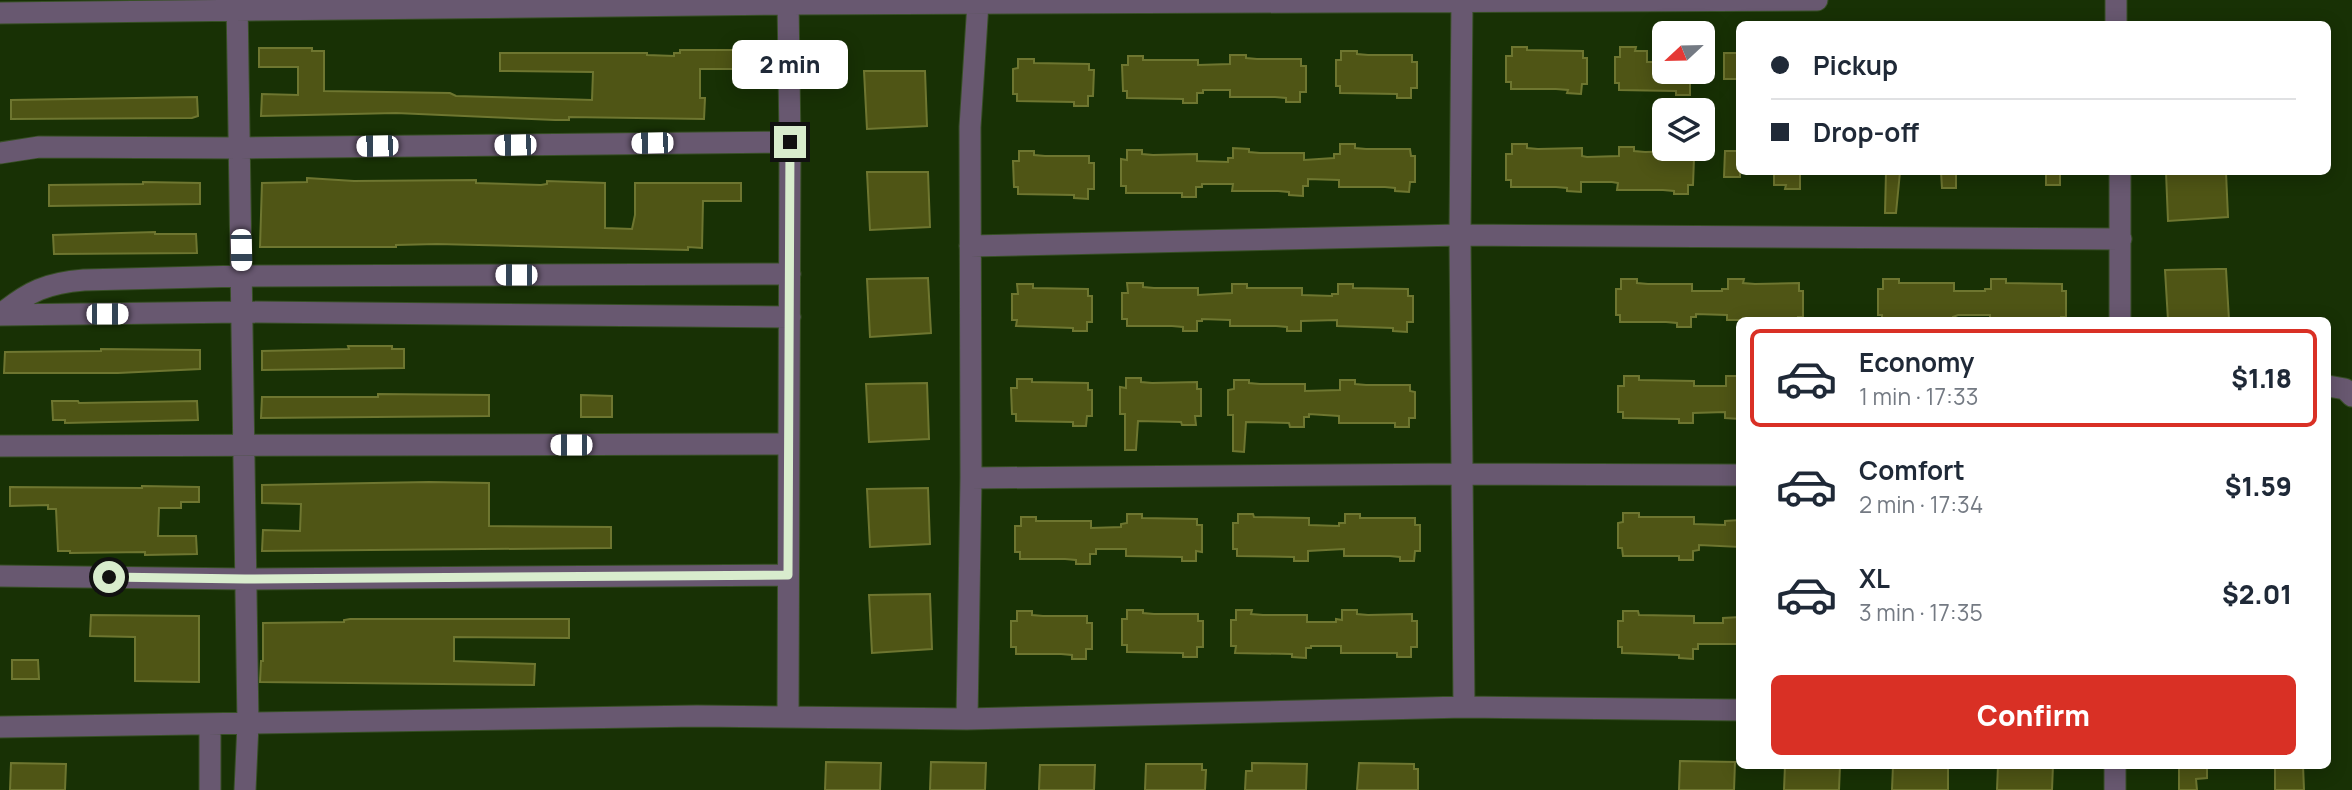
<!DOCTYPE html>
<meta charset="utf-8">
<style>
:root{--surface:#fff;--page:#f6f6f7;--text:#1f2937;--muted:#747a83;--line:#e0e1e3;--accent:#d93025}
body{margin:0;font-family:Manrope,sans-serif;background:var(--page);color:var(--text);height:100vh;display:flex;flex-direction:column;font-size:26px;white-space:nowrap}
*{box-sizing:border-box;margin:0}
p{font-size:23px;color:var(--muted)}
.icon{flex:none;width:38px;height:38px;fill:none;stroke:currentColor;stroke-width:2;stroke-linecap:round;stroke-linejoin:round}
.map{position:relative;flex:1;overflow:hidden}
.drawer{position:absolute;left:1736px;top:317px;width:595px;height:452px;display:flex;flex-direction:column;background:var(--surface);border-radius:10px;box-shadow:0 4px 18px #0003}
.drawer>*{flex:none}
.top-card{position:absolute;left:1736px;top:21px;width:595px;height:154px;border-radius:10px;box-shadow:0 4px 18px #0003;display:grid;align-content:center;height:154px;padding:0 35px;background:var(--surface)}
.needle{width:46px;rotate:248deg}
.controls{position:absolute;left:1652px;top:21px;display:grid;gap:14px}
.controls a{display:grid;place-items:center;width:63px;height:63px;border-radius:10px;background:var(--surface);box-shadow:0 4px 18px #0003;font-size:35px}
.end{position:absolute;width:32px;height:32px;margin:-16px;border:9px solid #d8eccd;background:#111;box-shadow:0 0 0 4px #111}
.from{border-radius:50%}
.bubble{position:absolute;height:49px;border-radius:10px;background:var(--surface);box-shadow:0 4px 18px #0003;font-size:23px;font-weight:800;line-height:49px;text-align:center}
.car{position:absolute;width:21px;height:42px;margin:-21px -10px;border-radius:9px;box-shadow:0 0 5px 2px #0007;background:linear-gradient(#fff 24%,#345 0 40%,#fff 0 76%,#345 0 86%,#fff 0)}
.top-card b{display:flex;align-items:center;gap:24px;height:66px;font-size:26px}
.top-card b+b{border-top:2px solid var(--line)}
.top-card i{width:18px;height:18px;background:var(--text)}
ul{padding:12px 0 0;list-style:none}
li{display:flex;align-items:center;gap:21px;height:98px;margin:0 14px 10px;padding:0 21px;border:4px solid transparent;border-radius:10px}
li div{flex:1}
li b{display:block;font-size:26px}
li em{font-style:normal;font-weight:800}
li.on{border-color:var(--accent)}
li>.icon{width:63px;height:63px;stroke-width:1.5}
.button{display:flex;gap:14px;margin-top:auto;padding:14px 35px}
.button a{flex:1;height:80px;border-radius:10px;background:var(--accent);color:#fff;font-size:28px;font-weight:800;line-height:80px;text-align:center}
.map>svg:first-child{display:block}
</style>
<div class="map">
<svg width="2352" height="790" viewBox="0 0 2352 790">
<rect width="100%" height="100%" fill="#183105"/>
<path fill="#4f5515" stroke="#6e7630" stroke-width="2" d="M1512 47H1527V50L1583 51V58H1587V84H1582L1581 94 1567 93 1568 90 1556 89H1511V82H1506V56H1512Z
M1620 47H1636L1635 51H1647V62H1664V72H1682V77H1690V95H1676V91L1619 90V83H1615V57H1620Z
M259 48H312V51H324V91L450 93 456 96 592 100 593 72 500 71V53H647V55L674 56V53H680V50H740V69H700V98H705L704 119 569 117V120H555L396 113 261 116 262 94 298 95V67H259Z
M1341 51H1357V54L1368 55H1412V62H1417V88H1411V98H1397V94L1340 93V86H1336V60H1341Z
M1724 53H1740V79H1724Z
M1230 55H1246V58L1257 59H1301V66H1306V92H1300V102H1286V98L1275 97H1230V90H1203V93H1197V103H1183V99L1127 98V91H1123L1122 65H1128V56H1143V60H1198V65L1230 64Z
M1018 59H1034V63L1089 64V70H1094L1093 96H1088V106H1074V102L1017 101V94H1013V69L1018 68Z
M864 71H925L927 126 867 129Z
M197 97 198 116 192 118 11 119V100Z
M1340 144H1355V148L1366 149H1410L1411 156H1415V182H1410L1409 192 1395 191V188L1385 187H1339V180L1308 179V186H1303V196L1289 195V192L1278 191H1232L1233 184H1202V187H1196V197H1182V193H1126V186H1121V159L1127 160V150H1142V154L1153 155 1197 154V161L1228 162V158H1233V148L1249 149V152L1260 153H1304V160L1334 158V154H1340Z
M1512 144H1527V148L1538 149 1582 148V156L1587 157 1619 156V147H1634V151L1645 152 1689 151V159L1694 158 1693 185H1688V194H1674V191L1663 190H1617L1618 183 1612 182H1581V192L1567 191V188L1556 187H1511V180H1506V154H1512Z
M1019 151H1034V155L1045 156H1089V163H1094V189H1088V199L1074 198V195L1018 194V187H1014L1013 161H1019Z
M1725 151H1740V177H1724Z
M867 172H928L930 227 870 230Z
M1774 172H1800V189H1785L1786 185H1774Z
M1886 172H1900L1896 213H1885Z
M1941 172H1956V188H1942Z
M2046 172H2060V185H2046Z
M2166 172H2226L2228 217 2168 221Z
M307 178 354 181 476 180V183L541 185 547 184V181L605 183V228L632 229 635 215V183H741V201H703L702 248 688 247V250L437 244 396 245V247H260L262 183 307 182Z
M143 182 200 183V204L49 206V185L143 184Z
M155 232V234H196L197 253 54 254 53 235Z
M2218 269H2226L2229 320H2168L2165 270Z
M928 278 931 333 870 337 867 279Z
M1621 279H1637V283L1648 284H1692V291H1722V289H1728V279H1744L1743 283 1755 284 1799 283V291H1803V317H1798V320H1727V315L1696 314V317H1691V327H1677V323L1666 322H1620V315H1616V289H1621Z
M1883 279H1899V283H1954V291H1985V289H1991V279H2006V283L2062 284V291H2066V317H2061V320H1990V315H1958L1953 317V320H1882V315H1878V289H1883Z
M1127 283H1143V287L1154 288H1198V295L1232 293V284H1247V288H1302V295L1332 296V294H1338V284H1353V288L1408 289V296H1413V322H1407V332L1393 331V328L1337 326V320L1301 321V331H1287V327L1276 326H1230V320L1202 319V321H1197V331H1183V327L1172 326H1127V319H1122V293H1128Z
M1017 284H1033V288L1088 289V296H1092V322H1087V331H1073V328L1016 326 1017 320H1012V294H1018Z
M348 346H392V349H404V368L262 370V351L349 349Z
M101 349 200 350V369L118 373H4L5 352 101 351Z
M1624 376H1639V380L1694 381V386H1726V376H1740V419L1725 418V412L1693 413V423H1679V419L1623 418V412H1618V386H1624Z
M1126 378H1141V382L1152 383 1197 382V389H1201V416H1195L1196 425H1182L1181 422 1138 421 1136 450H1125V414H1120V387L1126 388Z
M1017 379H1032V382L1088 383V390H1092V416H1087L1086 426H1073V422L1016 421V414H1012L1011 388H1017Z
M1234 380H1249V383L1260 384H1305V391L1340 390V380H1355V384L1366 385H1410V391L1415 392V418H1409V427H1395V423H1339V416L1309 414V417H1304V427H1290L1289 423 1246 422 1244 452 1233 451V415H1228V390L1234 389Z
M927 383 929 439 869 442 866 384Z
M378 394 489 395V416L261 418 262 397H378Z
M581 395 612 396V417H581Z
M52 401H78L79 403 197 401 198 420 65 423V420H53Z
M429 482 489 483V526L611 527V548L262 551 263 530 300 531 301 504 262 503V485Z
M142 486 199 487V502H181V508H159L158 536H196L197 554 145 555V552L70 553V551H58L56 509H48V505L10 506V487L142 488Z
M928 488 930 544 870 547 867 489Z
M1623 513H1639V517H1694V524L1725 525V521L1740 520V547L1699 545V550L1693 551V560H1679V556H1623L1622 548H1618V523L1623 522Z
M1127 514H1142V518L1197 519V525H1202V552L1196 551V561H1182V557L1126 556V549H1096V554H1090V564H1076V560L1065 559H1020V552H1015V526H1021V517H1036V521H1091V528L1121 527V524L1127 523Z
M1238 514H1253L1254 517 1309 518V525L1339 526V523H1345V514H1360V518H1415V525H1420V551H1415L1414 561H1400V557L1390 556H1344V549L1308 551V561H1294V557L1237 556V549H1233V523H1238Z
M930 594 932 649 872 653 869 595Z
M1127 610H1143V613L1154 614H1198V621H1203V647H1197V657H1183V653L1127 652V645H1122V619H1127Z
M1236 610H1252L1251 614 1263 615H1307V622H1336V619L1342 620V610H1357V614L1368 615 1412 614V621H1417V647H1411V657H1397V653H1341V646H1311V648H1306V658L1292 657V654L1235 653 1236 646H1231V620H1236Z
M1017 611H1032V615L1043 616H1087V623H1092V649H1086V659H1072V655L1061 654H1016V647H1011V621H1017Z
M1623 611H1638L1639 615 1694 616V623H1723V618L1740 617V644H1698V649H1693V659L1679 658V655L1622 653V647H1618V621H1623Z
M91 615 199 616V682L135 681V637L90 636Z
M350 619H569V638L454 637V661L535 664 534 685 260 682 261 661H263V623L344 622V620Z
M12 660H38L39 679H12Z
M1680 761 1735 762 1734 790H1679Z
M826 762 881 763 880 790H825Z
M931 762 986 763 985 790H930Z
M11 763 66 764 65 790H10Z
M1252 763 1307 764 1306 790H1245L1246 771H1252Z
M1359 763 1414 764V769H1418V790H1357Z
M1146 764H1202V770H1206L1205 790H1145Z
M1040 765H1095L1094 790H1039Z
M1785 765H1840L1839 790H1784Z
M1893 765H1948V790H1892Z
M1998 765H2053L2052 790H1997Z
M2179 765H2207V778L2196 779 2197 790H2179Z
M2275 765H2303L2304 790H2275Z"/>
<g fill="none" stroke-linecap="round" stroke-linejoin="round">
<defs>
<path id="minor" d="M237 0 248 724 245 790
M788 0 790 142 788 717
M2116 0V24
M1462 1 1460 235 1464 707
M0 13 788 4 1817 0
M0 153 39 147 240 148 790 142
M2120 172V320
M970 246 1460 235 2121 239
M0 315C29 291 47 283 84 280L242 276 790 274
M0 315 242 312 790 317
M2328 386 2345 389 2352 396
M0 446 789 444
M971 478 1461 474 1740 475
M0 576 245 579 788 575
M967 719 971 478 970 127 978 3
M210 724V790
M0 727 697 716 967 719 1464 707 1740 710
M2115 790V765"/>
</defs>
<use href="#minor" stroke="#374f25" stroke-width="23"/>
<use href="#minor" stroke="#685870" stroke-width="21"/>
</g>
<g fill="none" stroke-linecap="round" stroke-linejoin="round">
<path stroke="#d8eccd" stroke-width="9" d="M109 577 245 579 788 575 790 142"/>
</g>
</svg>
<div class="controls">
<a><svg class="needle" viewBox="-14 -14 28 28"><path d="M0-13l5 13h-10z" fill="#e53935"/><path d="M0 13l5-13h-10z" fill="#747a83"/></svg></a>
<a><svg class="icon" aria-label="layers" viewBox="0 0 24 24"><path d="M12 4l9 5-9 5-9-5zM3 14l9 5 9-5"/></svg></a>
</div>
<i class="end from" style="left:109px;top:577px"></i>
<i class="end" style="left:790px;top:142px"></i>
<div class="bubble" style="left:732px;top:40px;width:116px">2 min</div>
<i class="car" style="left:652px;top:143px;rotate:269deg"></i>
<i class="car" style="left:515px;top:145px;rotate:269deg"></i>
<i class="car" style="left:377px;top:146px;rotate:269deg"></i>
<i class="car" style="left:241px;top:250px;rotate:179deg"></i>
<i class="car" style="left:516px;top:275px;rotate:270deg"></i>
<i class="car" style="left:107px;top:314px;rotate:90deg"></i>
<i class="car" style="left:571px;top:445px;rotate:270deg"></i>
<div class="top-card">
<b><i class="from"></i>Pickup</b>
<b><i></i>Drop-off</b>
</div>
<section class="drawer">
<ul>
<li class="on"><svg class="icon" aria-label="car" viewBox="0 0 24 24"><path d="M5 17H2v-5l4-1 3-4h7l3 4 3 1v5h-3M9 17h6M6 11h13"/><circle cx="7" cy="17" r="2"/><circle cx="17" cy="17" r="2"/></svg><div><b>Economy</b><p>1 min · 17:33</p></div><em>$1.18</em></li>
<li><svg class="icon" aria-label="car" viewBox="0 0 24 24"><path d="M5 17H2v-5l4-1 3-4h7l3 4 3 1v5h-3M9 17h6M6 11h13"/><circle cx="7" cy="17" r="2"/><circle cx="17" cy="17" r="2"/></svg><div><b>Comfort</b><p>2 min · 17:34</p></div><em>$1.59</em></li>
<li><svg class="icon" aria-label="car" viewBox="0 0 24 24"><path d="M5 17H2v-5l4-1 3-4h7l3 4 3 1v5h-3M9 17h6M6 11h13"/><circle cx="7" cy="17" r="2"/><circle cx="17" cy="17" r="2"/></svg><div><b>XL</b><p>3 min · 17:35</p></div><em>$2.01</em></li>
</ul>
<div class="button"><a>Confirm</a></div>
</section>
</div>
